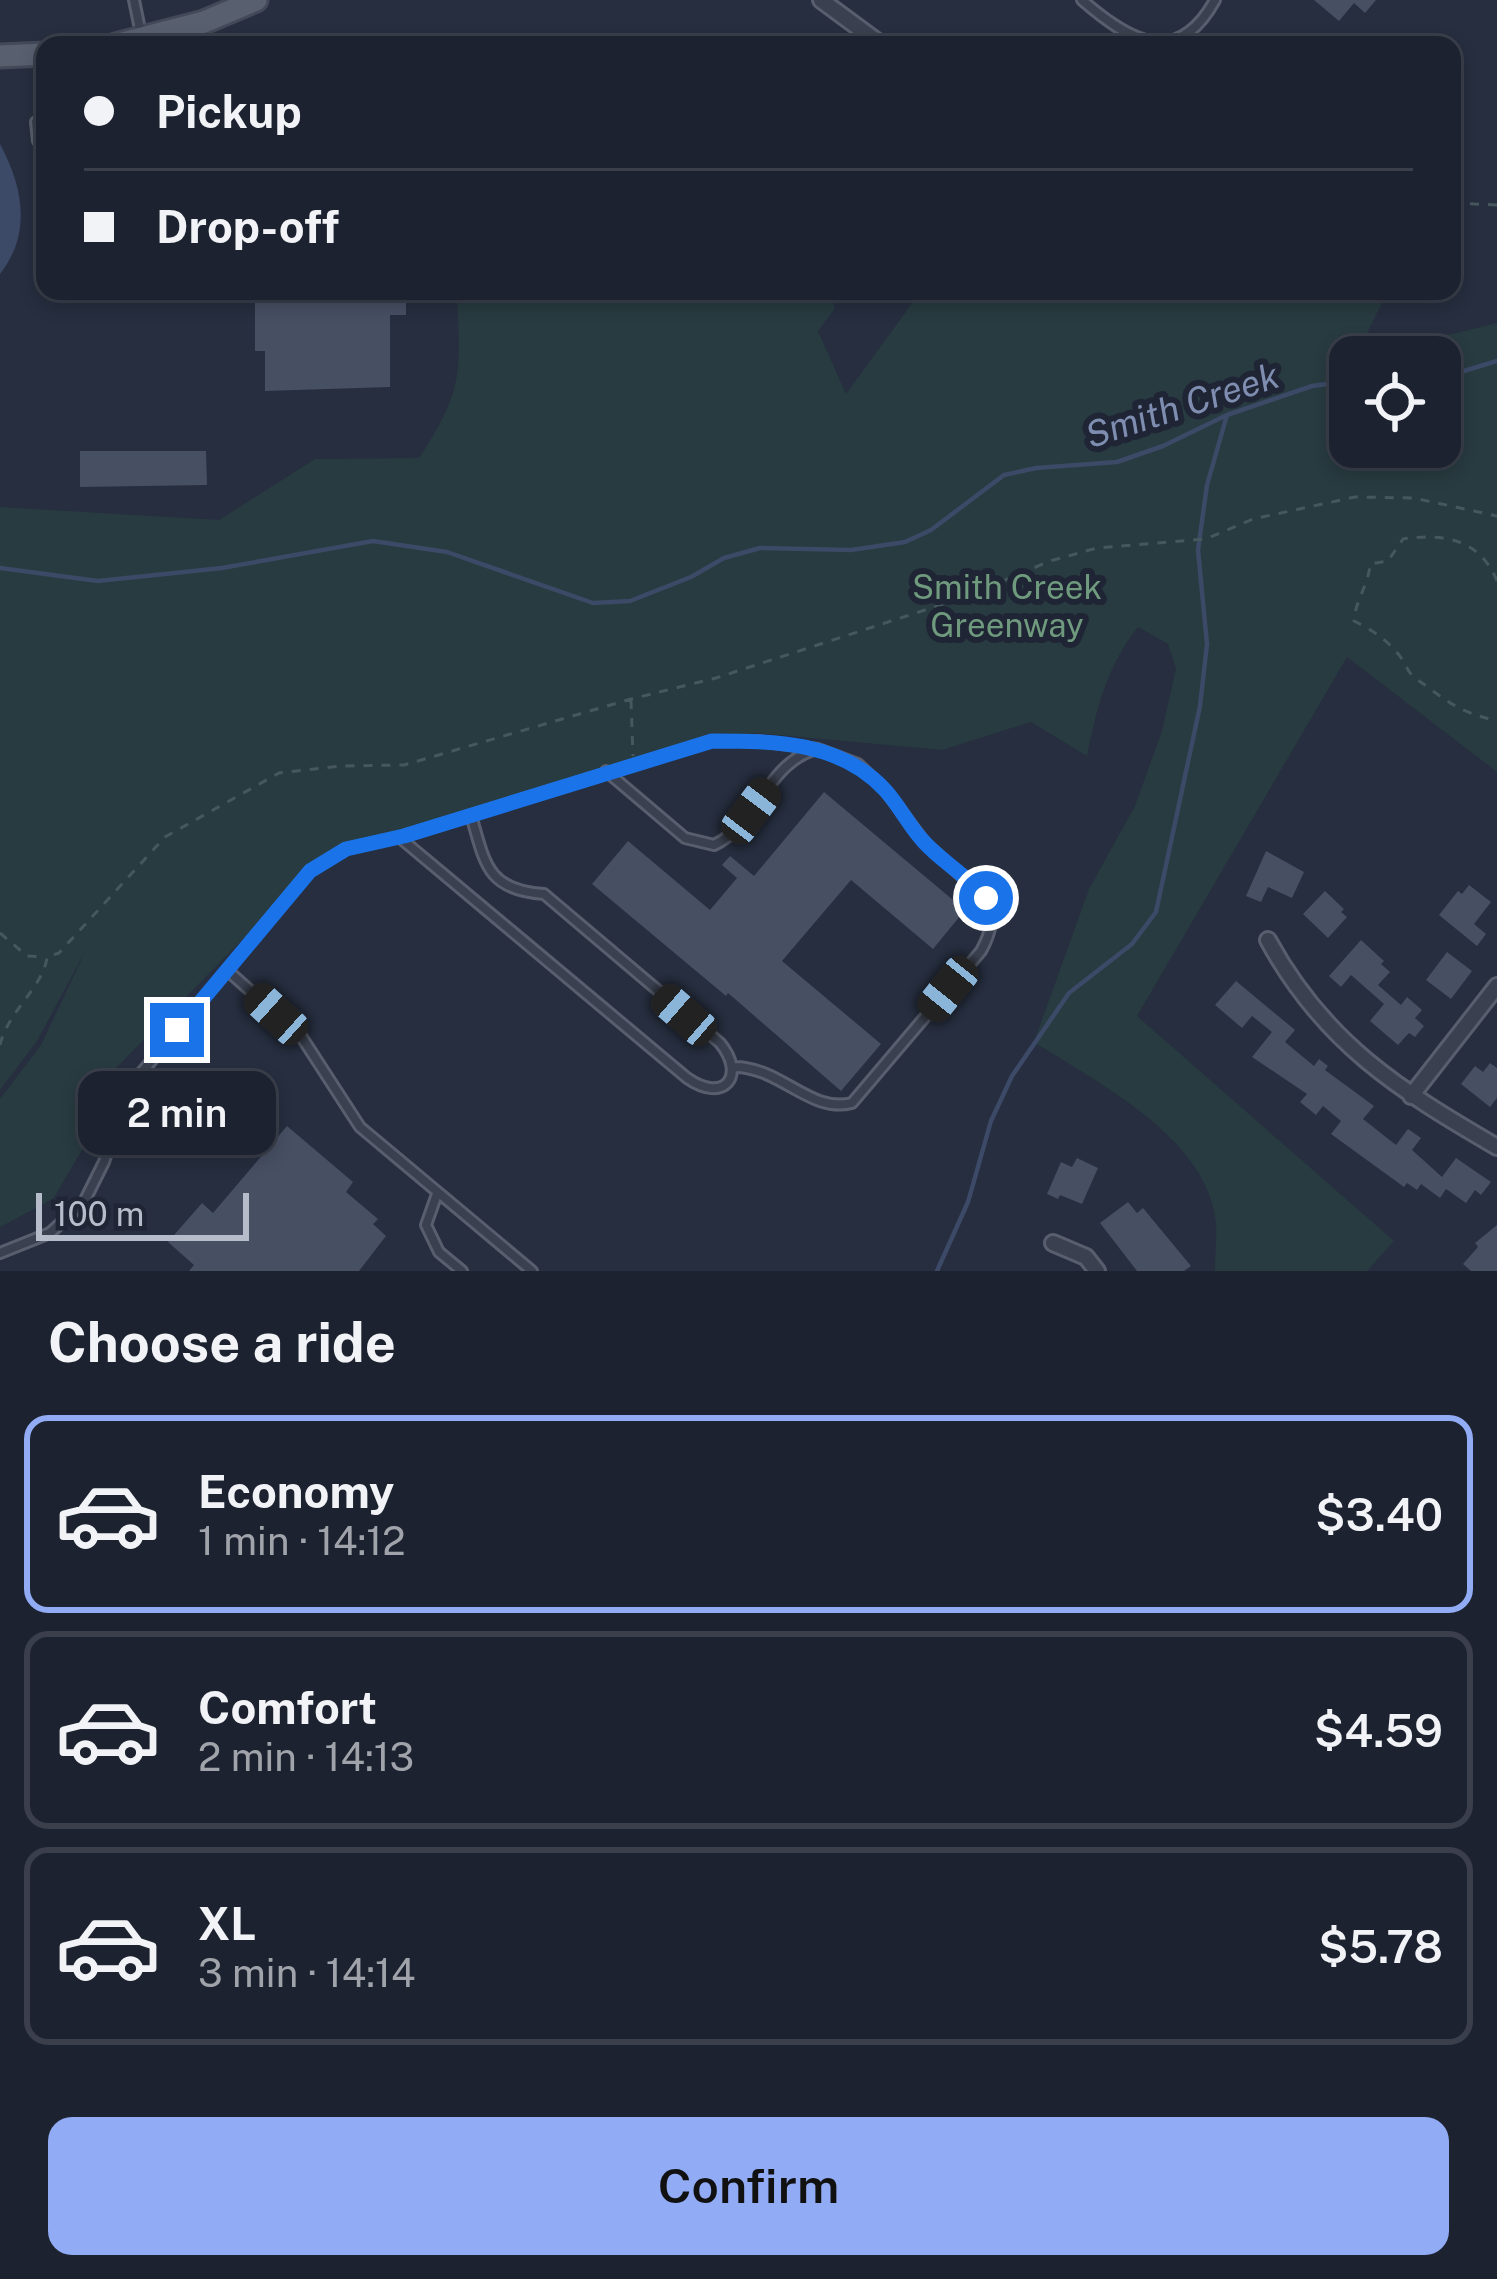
<!DOCTYPE html>
<meta charset="utf-8">
<style>
:root{--surface:#1c222f;--page:#252a37;--text:#f1f3f6;--muted:#a0a4aa;--line:#3a3f4b;--accent:#91abf5}
body{margin:0;font-family:"Public Sans",sans-serif;background:var(--page);color:var(--text);height:100vh;display:flex;flex-direction:column;font-size:45px;white-space:nowrap}
*{box-sizing:border-box;margin:0}
p{font-size:39px;color:var(--muted)}
.icon{flex:none;width:66px;height:66px;fill:none;stroke:currentColor;stroke-width:2;stroke-linecap:round;stroke-linejoin:round}
.map{position:relative;height:1271px;overflow:hidden}
.drawer{display:flex;flex-direction:column;background:var(--surface);flex:1}
.drawer>*{flex:none}
.hud{position:absolute;left:36px;top:36px;width:1425px;height:264px;border-radius:24px;box-shadow:0 6px 18px #0003,0 0 0 3px var(--line);display:grid;align-content:center;height:264px;padding:0 48px;background:var(--surface)}
.fabs{position:absolute;left:1329px;top:336px;display:grid;gap:24px}
.fabs a{display:grid;place-items:center;width:132px;height:132px;border-radius:24px;background:var(--surface);box-shadow:0 6px 18px #0003,0 0 0 3px var(--line);font-size:60px}
.scale{position:absolute;left:36px;bottom:30px;width:213px;box-sizing:border-box;padding-left:12px;border:6px solid #b7bcca;border-top:0;font-size:33px;line-height:42px;white-space:nowrap;color:#b7bcca;-webkit-text-stroke:9px #1f2535;paint-order:stroke}
.end{position:absolute;width:54px;height:54px;margin:-27px;border:15px solid #1a73e8;background:#fff;box-shadow:0 0 0 6px #fff}
.from{border-radius:50%}
.bubble{position:absolute;height:84px;border-radius:24px;background:var(--surface);box-shadow:0 6px 18px #0003,0 0 0 3px var(--line);font-size:39px;font-weight:600;line-height:84px;text-align:center}
.car{position:absolute;width:36px;height:72px;margin:-36px -18px;border-radius:15px;box-shadow:0 0 9px 3px #0007;background:linear-gradient(#222 24%,#8ab4d8 0 40%,#222 0 76%,#8ab4d8 0 86%,#222 0)}
.hud b{display:flex;align-items:center;gap:42px;height:114px;font-size:45px}
.hud b+b{border-top:3px solid var(--line)}
.hud i{width:30px;height:30px;background:var(--text)}
ul{padding:0;list-style:none}
li{display:flex;align-items:center;gap:36px;height:198px;margin:0 24px 18px;padding:0 24px;border:6px solid var(--line);border-radius:24px}
li div{flex:1}
li b{display:block;font-size:45px}
li em{font-style:normal;font-weight:600}
li.active{border-color:var(--accent)}
li>.icon{width:108px;height:108px;stroke-width:1.5}
h2{padding:0 48px;font-size:54px;line-height:144px}
.primary-button{display:flex;gap:24px;margin-top:auto;padding:24px 48px}
.primary-button a{flex:1;height:138px;border-radius:24px;background:var(--accent);color:#111;font-size:48px;font-weight:600;line-height:138px;text-align:center}
.map>svg:first-child{display:block}
</style>
<div class="map">
<svg width="1497" height="1271" viewBox="0 0 1497 1271">
<rect width="100%" height="100%" fill="#262e3f"/>
<path fill="#283b40" d="M457 291H829L835 308 818 331 846 394 921 291H1388L1355 357H1350V447H1440V357H1360L1497 323V772L1347 657 1137 1016 1394 1241 1367 1271H1215C1215 1256 1217 1239 1216 1223 1208 1138 1098 1083 1034 1042L1089 889 1135 806 1162 731 1176 669 1168 644 1138 627C1107 666 1097 707 1087 756L1031 722 942 750 756 733 712 741 404 836 346 849 310 871 116 1068 92 1112 86 1143 53 1199 0 1227V1099L41 1045 86 950 37 1041 0 1090V507L219 520 315 459 419 458C465 388 460 371 457 291Z"/>
<path fill="#3c4967" d="M0 144C23 187 32 233 0 274Z"/>
<g fill="none" stroke-linecap="round" stroke-linejoin="round">
<path stroke="#3c4967" stroke-width="4.5" d="M1440 371H1464L1497 361
M0 568 98 581 222 568 373 541 447 552 593 603 630 601 691 577 724 558 760 548 851 550 905 542 931 530 1004 475 1036 468 1117 462 1163 446 1227 415 1312 386 1350 381
M937 1271 968 1202 991 1121 1012 1076 1069 993 1132 944 1156 912 1200 706 1207 644 1198 550 1207 485 1227 415"/>
</g>
<path fill="#474f63" d="M1314 0H1376L1365 13 1354 3 1339 21Z
M255 291H406V315H390V387L265 391V351H255Z
M80 451H206L207 485 80 487Z
M824 792 965 910 933 949 851 880 782 961 881 1044 841 1091 728 993 726 996 592 884 628 841 710 910 737 878 722 865 730 856 754 876Z
M1266 851 1304 872 1292 898 1268 887 1261 902 1246 896Z
M1469 885 1491 902 1474 924 1486 934 1477 946 1439 915 1458 891 1462 894Z
M1325 891 1344 909 1341 912 1347 917 1328 938 1303 914Z
M1361 940 1384 961 1381 964 1390 972 1378 985 1401 1005 1407 997 1422 1010 1415 1018 1424 1026 1415 1037 1409 1033 1398 1045 1370 1021 1384 1004 1351 975 1341 987 1329 976Z
M1447 952 1472 971 1451 999 1426 980Z
M1236 981 1295 1030 1285 1042 1314 1066 1319 1059 1328 1066 1325 1070 1374 1106 1363 1119 1396 1145 1408 1129 1421 1138 1412 1150 1442 1177 1456 1158 1491 1182 1481 1195 1475 1190 1466 1203 1446 1189 1440 1198 1421 1184 1417 1190 1407 1183 1404 1187 1331 1134 1341 1121 1323 1106 1316 1115 1300 1102 1307 1094 1252 1057 1272 1032 1252 1016 1242 1028 1215 1005Z
M1490 1063 1497 1068V1098L1490 1107 1461 1084 1475 1066 1483 1072Z
M287 1126 353 1182 346 1192 378 1219 373 1224 386 1236 359 1271H189L194 1265 168 1242 202 1203 213 1213Z
M1077 1158 1098 1168 1082 1204 1060 1195 1058 1199 1047 1194 1061 1162 1072 1167Z
M1128 1202 1137 1213 1143 1208 1191 1266 1184 1271H1137L1100 1223Z
M1497 1225V1271H1471L1463 1264 1478 1247 1475 1243Z"/>
<g fill="none" stroke-linecap="round" stroke-linejoin="round">
<defs>
<path id="service" d="M134 0 141 34
M1082 0C1129 41 1177 69 1215 0
M184 45 199 28
M38 141 36 122 45 120
M606 771 685 838 714 845C756 826 766 767 811 751
M399 837 687 1078C724 1104 747 1076 720 1043L544 894C487 890 485 864 471 815
M227 970 301 1036 360 1127 532 1271
M437 1194 426 1225 439 1252 462 1271
M0 1253 50 1233 84 1202 104 1162 127 1090 310 871 346 849 404 836 712 741H758L818 749 858 764 886 791 925 843 986 898C995 917 991 933 981 951L852 1103C810 1114 780 1066 733 1067"/>
<path id="minor" d="M821 0 882 45
M1268 940C1324 1043 1399 1090 1497 1147
M1411 1096 1497 986
M1053 1243 1086 1257 1097 1271"/>
<path id="primary" d="M115 45 204 22 256 0
M0 56 45 54"/>
</defs>
<use href="#service" stroke="#585e6d" stroke-width="14"/>
<use href="#minor" stroke="#585e6d" stroke-width="20"/>
<use href="#primary" stroke="#444959" stroke-width="27"/>
<path stroke="#46585d" stroke-width="3" stroke-dasharray="9 9" stroke-linecap="butt" d="M1452 203 1497 205
M1497 581C1480 539 1444 533 1403 539L1388 561 1370 564C1369 584 1355 601 1354 621 1371 629 1387 640 1399 655 1405 662 1408 673 1415 678 1449 702 1456 711 1497 721
M631 700 633 756
M0 933 27 956 44 957
M0 1045C8 1011 44 986 47 957L59 953 165 837 279 773 342 766 404 765 631 699 716 678 965 597 1050 561 1097 548 1206 539 1253 519 1355 497 1414 498 1497 516"/>
<use href="#service" stroke="#3a404f" stroke-width="8"/>
<use href="#minor" stroke="#3a404f" stroke-width="14"/>
<use href="#primary" stroke="#585f6f" stroke-width="21"/>
</g>
<g fill="none" stroke-linecap="round" stroke-linejoin="round">
<path stroke="#1a73e8" stroke-width="15" d="M177 1030 310 871 346 849 404 836 712 741C774 741 840 741 885 790 899 805 909 826 924 842 942 862 968 876 986 898"/>
</g>
<g text-anchor="middle" stroke-width="12" stroke-linejoin="round" paint-order="stroke">
<g font-size="33" fill="#6f9a7e" stroke="#1f2535">
<text x="1007" y="599">Smith Creek<tspan x="1007" dy="38">Greenway</tspan></text>
</g>
<g font-size="36" font-style="italic" fill="#7f8eb0" stroke="#1f2535">
<text transform="translate(1182 405) rotate(-18)" y="13">Smith Creek</text>
</g>
</g>
</svg>
<div class="fabs">
<a><svg class="icon" aria-label="locate" viewBox="0 0 24 24"><circle cx="12" cy="12" r="6"/><path d="M12 2v4M12 18v4M2 12h4M18 12h4"/></svg></a>
</div>
<div class="scale">100 m</div>
<i class="end from" style="left:986px;top:898px"></i>
<i class="end" style="left:177px;top:1030px"></i>
<div class="bubble" style="left:78px;top:1071px;width:198px">2 min</div>
<i class="car" style="left:751px;top:811px;rotate:37deg"></i>
<i class="car" style="left:948px;top:989px;rotate:219deg"></i>
<i class="car" style="left:276px;top:1014px;rotate:312deg"></i>
<i class="car" style="left:684px;top:1015px;rotate:311deg"></i>
<div class="hud">
<b><i class="from"></i>Pickup</b>
<b><i></i>Drop-off</b>
</div>
</div>
<section class="drawer">
<h2>Choose a ride</h2>
<ul>
<li class="active"><svg class="icon" aria-label="car" viewBox="0 0 24 24"><path d="M5 17H2v-5l4-1 3-4h7l3 4 3 1v5h-3M9 17h6M6 11h13"/><circle cx="7" cy="17" r="2"/><circle cx="17" cy="17" r="2"/></svg><div><b>Economy</b><p>1 min · 14:12</p></div><em>$3.40</em></li>
<li><svg class="icon" aria-label="car" viewBox="0 0 24 24"><path d="M5 17H2v-5l4-1 3-4h7l3 4 3 1v5h-3M9 17h6M6 11h13"/><circle cx="7" cy="17" r="2"/><circle cx="17" cy="17" r="2"/></svg><div><b>Comfort</b><p>2 min · 14:13</p></div><em>$4.59</em></li>
<li><svg class="icon" aria-label="car" viewBox="0 0 24 24"><path d="M5 17H2v-5l4-1 3-4h7l3 4 3 1v5h-3M9 17h6M6 11h13"/><circle cx="7" cy="17" r="2"/><circle cx="17" cy="17" r="2"/></svg><div><b>XL</b><p>3 min · 14:14</p></div><em>$5.78</em></li>
</ul>
<div class="primary-button"><a>Confirm</a></div>
</section>
